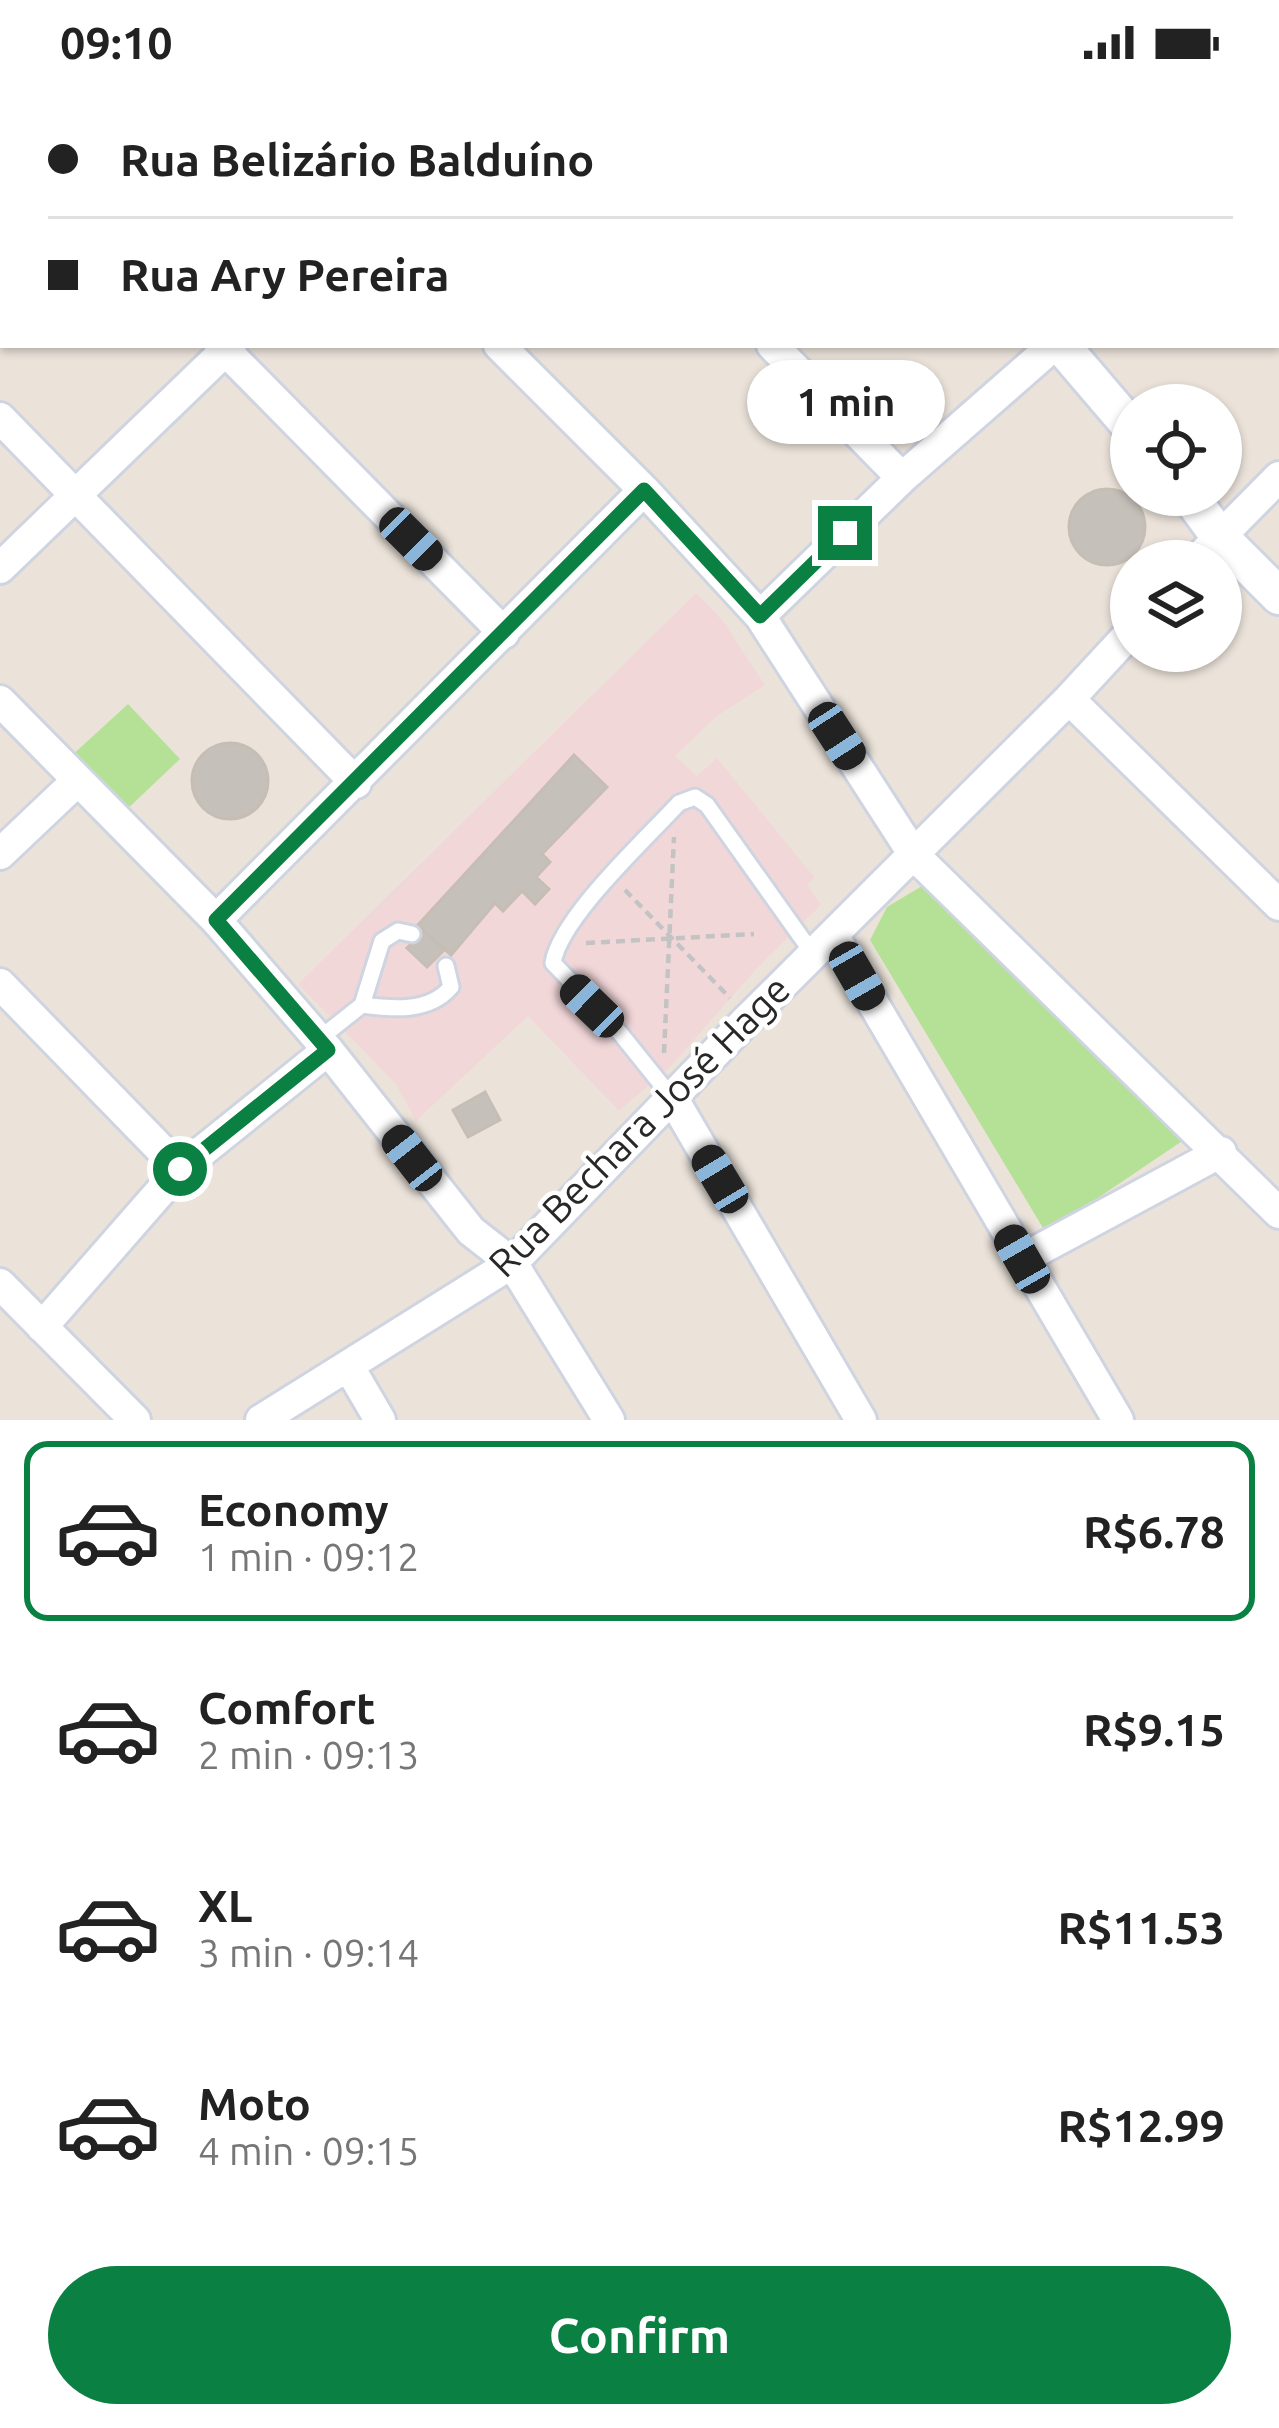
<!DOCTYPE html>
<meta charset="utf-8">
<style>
:root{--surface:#fff;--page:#f2f2f2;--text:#222;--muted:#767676;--line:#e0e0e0;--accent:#0b8043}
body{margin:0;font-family:Ubuntu,sans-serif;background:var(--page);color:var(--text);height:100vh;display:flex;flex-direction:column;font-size:45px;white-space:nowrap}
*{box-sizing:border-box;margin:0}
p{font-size:39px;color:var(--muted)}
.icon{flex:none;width:66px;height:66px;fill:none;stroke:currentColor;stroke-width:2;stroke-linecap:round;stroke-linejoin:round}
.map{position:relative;height:1336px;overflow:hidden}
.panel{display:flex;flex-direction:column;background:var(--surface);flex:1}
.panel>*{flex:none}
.guide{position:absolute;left:0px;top:0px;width:1281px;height:264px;box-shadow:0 3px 9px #0004;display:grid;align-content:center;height:264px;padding:0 48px;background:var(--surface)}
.fabs{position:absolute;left:1110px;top:300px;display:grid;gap:24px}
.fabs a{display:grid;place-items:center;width:132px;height:132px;border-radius:50%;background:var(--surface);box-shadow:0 3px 9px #0004;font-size:60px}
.end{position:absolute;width:54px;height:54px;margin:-27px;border:15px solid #0b8043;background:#fff;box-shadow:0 0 0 6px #fff}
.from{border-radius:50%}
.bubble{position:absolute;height:84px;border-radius:42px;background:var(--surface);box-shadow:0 3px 9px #0004;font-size:39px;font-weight:700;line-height:84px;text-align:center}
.car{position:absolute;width:36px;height:72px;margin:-36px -18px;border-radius:15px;box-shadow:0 0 9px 3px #0007;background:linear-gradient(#222 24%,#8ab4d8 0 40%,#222 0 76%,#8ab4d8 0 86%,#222 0)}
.guide b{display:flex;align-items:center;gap:42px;height:114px;font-size:45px}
.guide b+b{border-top:3px solid var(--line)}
.guide i{width:30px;height:30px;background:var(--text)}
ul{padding:21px 0 0;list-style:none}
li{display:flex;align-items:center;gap:36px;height:180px;margin:0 24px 18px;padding:0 24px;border:6px solid transparent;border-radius:24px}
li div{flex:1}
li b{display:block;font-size:45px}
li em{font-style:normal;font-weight:700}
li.selected{border-color:var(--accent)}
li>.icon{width:108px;height:108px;stroke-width:1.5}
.action{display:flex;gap:24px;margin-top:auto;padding:24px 48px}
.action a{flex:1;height:138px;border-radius:72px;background:var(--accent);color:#fff;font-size:48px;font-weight:700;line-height:138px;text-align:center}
.status{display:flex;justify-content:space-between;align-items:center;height:84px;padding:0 60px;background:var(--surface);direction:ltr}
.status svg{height:33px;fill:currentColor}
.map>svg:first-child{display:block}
</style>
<div class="status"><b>09:10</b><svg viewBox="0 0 49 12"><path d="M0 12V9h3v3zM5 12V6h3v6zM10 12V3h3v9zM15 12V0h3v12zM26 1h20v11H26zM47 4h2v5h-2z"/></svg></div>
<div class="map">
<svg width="1279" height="1336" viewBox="0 0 1279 1336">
<rect width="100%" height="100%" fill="#ebe3da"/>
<path fill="#f2d7d9" d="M696 509 723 537 765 601 717 632 675 672 697 692 717 674 815 794 807 800 821 821 758 883 671 982 619 1027 528 932 416 1037 396 1000 298 900Z"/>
<path fill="#b4e196" d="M128 620 180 675 123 729 68 675Z
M922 802 1194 1049 1046 1149 870 856 887 823Z"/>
<path fill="#c6c0ba" stroke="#c6beb4" stroke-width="3" d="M1069 443a38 38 0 1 1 76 0a38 38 0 1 1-76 0Z
M192 697a38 38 0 1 1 76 0a38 38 0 1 1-76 0Z
M574 671 607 703 542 770 550 778 536 793 549 805 535 820 522 807 503 827 495 819 451 871 418 841Z
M424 847 444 866 427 883 407 864Z
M485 1008 500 1036 468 1053 453 1026Z"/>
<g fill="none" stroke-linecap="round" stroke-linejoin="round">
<defs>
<path id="service" d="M362 921 382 857 398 847 412 850
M319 955 362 921C392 925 429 929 451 903L446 882
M673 1015 620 949 553 879C560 834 646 755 679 719L695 713 707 721 813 870"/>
<path id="minor" d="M237 0 240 3
M521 0 524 3
M781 3 784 0
M1046 3 1049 0
M0 44 3 47
M220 261 504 549
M499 261 644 406 760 532 914 771 1279 1129
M772 261 902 394
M0 334 356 699
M1196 477 1279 393
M0 484 231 261
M760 532 902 394 1054 261
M1069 615 1279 821
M0 617 216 836 328 966 471 1147 512 1179 609 1336
M0 770 77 697
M216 836 644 406
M833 851 1118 1336
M0 900 180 1085
M673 1015 861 1336
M1022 1175 1221 1068
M0 1200 135 1336
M42 1243 180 1085 328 966
M349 1283 380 1336
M261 1336 512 1179 745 938 1069 615 1131 548"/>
<path id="tertiary" d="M821 0 824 3
M1061 261 1131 343
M1189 411 1219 452 1279 512"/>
</defs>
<use href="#service" stroke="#cfd4e1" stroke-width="21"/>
<use href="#minor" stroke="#cfd4e1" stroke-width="36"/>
<use href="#tertiary" stroke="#cfd4e1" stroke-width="42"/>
<path stroke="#c3c3c3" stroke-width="4.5" stroke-dasharray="9 6" stroke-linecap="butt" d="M625 806 730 914
M586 859 754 850
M664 969 674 753"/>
<use href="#service" stroke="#fff" stroke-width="15"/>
<use href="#minor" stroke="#fff" stroke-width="30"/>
<use href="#tertiary" stroke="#fff" stroke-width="36"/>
</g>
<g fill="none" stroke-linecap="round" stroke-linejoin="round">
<path stroke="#0b8043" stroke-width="15" d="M180 1085 328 966 216 836 644 406 760 532 845 449"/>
</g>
<g text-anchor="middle" stroke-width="9" stroke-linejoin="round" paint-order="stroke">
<g font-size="39" fill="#282828" stroke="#fff">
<text transform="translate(639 1042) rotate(-45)" y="14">Rua Bechara José Hage</text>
</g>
</g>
</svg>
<div class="fabs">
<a><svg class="icon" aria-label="locate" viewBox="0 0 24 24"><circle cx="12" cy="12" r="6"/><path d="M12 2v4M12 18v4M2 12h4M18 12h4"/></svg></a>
<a><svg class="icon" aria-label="layers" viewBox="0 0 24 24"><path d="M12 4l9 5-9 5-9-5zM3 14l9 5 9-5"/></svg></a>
</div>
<i class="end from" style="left:180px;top:1085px"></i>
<i class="end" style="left:845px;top:449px"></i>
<div class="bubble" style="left:747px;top:276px;width:198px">1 min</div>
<i class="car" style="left:411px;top:455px;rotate:135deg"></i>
<i class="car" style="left:837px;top:652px;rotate:147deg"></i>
<i class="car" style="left:857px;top:892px;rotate:150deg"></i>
<i class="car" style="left:592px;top:922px;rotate:314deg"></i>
<i class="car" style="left:412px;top:1074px;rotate:322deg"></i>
<i class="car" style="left:720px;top:1095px;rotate:329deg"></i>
<i class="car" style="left:1022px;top:1175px;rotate:330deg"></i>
<div class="guide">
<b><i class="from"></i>Rua Belizário Balduíno</b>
<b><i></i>Rua Ary Pereira</b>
</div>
</div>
<section class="panel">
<ul>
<li class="selected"><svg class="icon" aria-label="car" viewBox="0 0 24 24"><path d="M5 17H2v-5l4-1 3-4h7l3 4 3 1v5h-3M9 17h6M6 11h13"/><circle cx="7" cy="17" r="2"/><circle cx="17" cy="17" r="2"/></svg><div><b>Economy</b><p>1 min · 09:12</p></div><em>R$6.78</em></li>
<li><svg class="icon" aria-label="car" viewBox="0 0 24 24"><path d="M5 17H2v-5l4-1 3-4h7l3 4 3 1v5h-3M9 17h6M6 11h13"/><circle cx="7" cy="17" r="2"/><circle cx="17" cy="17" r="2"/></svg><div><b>Comfort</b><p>2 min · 09:13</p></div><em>R$9.15</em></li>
<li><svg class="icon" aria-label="car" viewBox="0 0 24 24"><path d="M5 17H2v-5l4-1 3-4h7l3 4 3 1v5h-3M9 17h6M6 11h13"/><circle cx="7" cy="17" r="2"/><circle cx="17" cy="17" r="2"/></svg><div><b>XL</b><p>3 min · 09:14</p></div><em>R$11.53</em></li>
<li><svg class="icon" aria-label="car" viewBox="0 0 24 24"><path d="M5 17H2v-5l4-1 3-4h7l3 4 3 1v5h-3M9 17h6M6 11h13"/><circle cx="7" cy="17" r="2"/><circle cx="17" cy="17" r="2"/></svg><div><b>Moto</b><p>4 min · 09:15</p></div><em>R$12.99</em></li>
</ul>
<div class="action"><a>Confirm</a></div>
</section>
